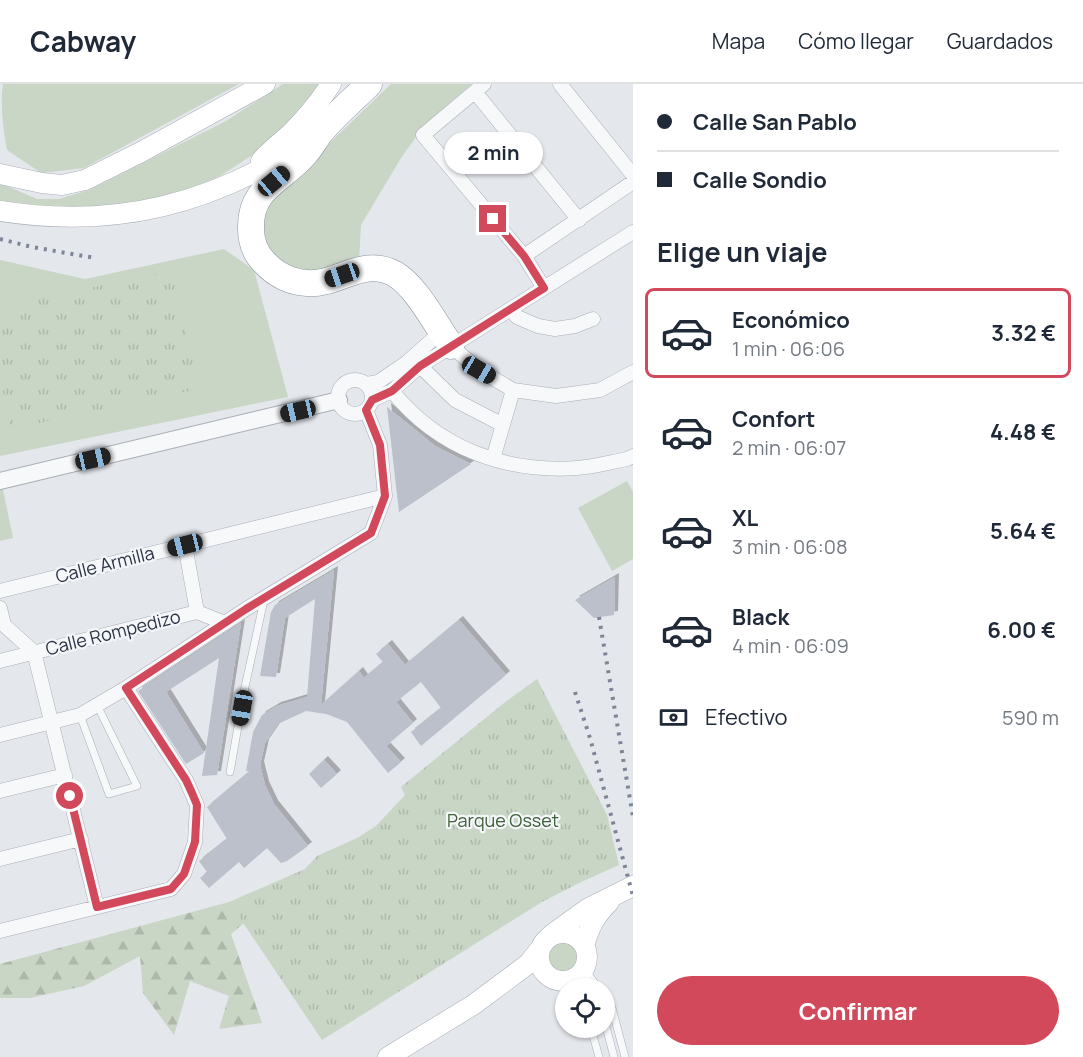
<!DOCTYPE html>
<html lang="es">
<meta charset="utf-8">
<style>
:root{--surface:#fff;--page:#f6f6f7;--text:#1f2937;--muted:#747a83;--line:#e0e1e3;--accent:#d1495b}
body{margin:0;font-family:Manrope,sans-serif;background:var(--page);color:var(--text);height:100vh;display:flex;flex-direction:column;font-size:22px;white-space:nowrap}
*{box-sizing:border-box;margin:0}
p{font-size:20px;color:var(--muted)}
.icon{flex:none;width:33px;height:33px;fill:none;stroke:currentColor;stroke-width:2;stroke-linecap:round;stroke-linejoin:round}
.map{position:relative;flex:1;overflow:hidden}
.sheet{display:flex;flex-direction:column;background:var(--surface);width:450px}
.sheet>*{flex:none}
.guide{display:grid;align-content:center;height:132px;padding:0 24px;background:var(--surface)}
.tools{position:absolute;left:555px;top:894px;display:grid;gap:12px}
.tools a{display:grid;place-items:center;width:60px;height:60px;border-radius:50%;background:var(--surface);box-shadow:0 2px 4px #0004;font-size:30px}
.end{position:absolute;width:27px;height:27px;margin:-14px;border:8px solid #d1495b;background:#fff;box-shadow:0 0 0 3px #fff}
.from{border-radius:50%}
.bubble{position:absolute;height:42px;border-radius:21px;background:var(--surface);box-shadow:0 2px 4px #0004;font-size:20px;font-weight:700;line-height:42px;text-align:center}
.car{position:absolute;width:18px;height:36px;margin:-18px -9px;border-radius:8px;box-shadow:0 0 4px 2px #0007;background:linear-gradient(#222 24%,#8ab4d8 0 40%,#222 0 76%,#8ab4d8 0 86%,#222 0)}
.guide b{display:flex;align-items:center;gap:21px;height:57px;font-size:22px}
.guide b+b{border-top:2px solid var(--line)}
.guide i{width:15px;height:15px;background:var(--text)}
ul{padding:0;list-style:none}
li{display:flex;align-items:center;gap:18px;height:90px;margin:0 12px 9px;padding:0 12px;border:3px solid transparent;border-radius:9px}
li div{flex:1}
li b{display:block;font-size:22px}
li em{font-style:normal;font-weight:700}
li.active{border-color:var(--accent)}
li>.icon{width:54px;height:54px;stroke-width:1.5}
h2{padding:0 24px;font-size:27px;line-height:72px}
.pay{display:flex;align-items:center;gap:15px;height:66px;padding:0 24px;font-size:22px}
.pay p{margin-inline-start:auto}
.primary-button{display:flex;gap:12px;margin-top:auto;padding:12px 24px}
.primary-button a{flex:1;height:69px;border-radius:36px;background:var(--accent);color:#fff;font-size:24px;font-weight:700;line-height:69px;text-align:center}
header{display:flex;align-items:center;gap:36px;box-sizing:border-box;height:84px;padding:0 30px;background:var(--surface);border-bottom:2px solid var(--line)}
header strong{font-size:28px}
nav{display:flex;gap:33px;margin-inline-start:auto;font-size:21px}
main{display:flex;flex:1;min-height:0}
.map>svg:first-child{display:block}
</style>
<header>
<strong>Cabway</strong>
<nav><a>Mapa</a><a>Cómo llegar</a><a>Guardados</a></nav>
</header>
<main>
<div class="map">
<svg width="633" height="973" viewBox="0 0 633 973">
<defs>
<pattern id="forest-firs" width="22" height="20" patternUnits="userSpaceOnUse" patternTransform="scale(1.5)"><rect width="22" height="20" fill="#c9d6c5"/><path d="M5 1l3.5 6h-7zM16 11l3.5 6h-7z" fill="#adb8ab"/></pattern>
<pattern id="park-tufts" width="24" height="20" patternUnits="userSpaceOnUse" patternTransform="scale(1.5)"><rect width="24" height="20" fill="#c9d6c5"/><path d="M3 7l-1-3M5 7V3M7 7l1-3M15 17l-1-3M17 17v-4M19 17l1-3" fill="none" stroke="#adb8ab"/></pattern>
<filter id="shadow"><feDropShadow dx="4" dy="-4" stdDeviation="0" flood-color="#0004"/></filter>
</defs>
<rect width="100%" height="100%" fill="#e4e7ec"/>
<path fill="#c9d6c5" d="M3 0H239L84 84 41 89 7 66C3 45 0 21 3 0Z
M283 0H322L295 35 262 65 220 92 185 107 144 118 103 124 37 123 0 117V99L37 115H59L89 106 226 37Z
M391 0H472L426 39 401 74 361 141 359 178 299 194 263 165 261 134 272 110 313 75Z
M224 165 254 186 288 313 0 372V176L85 195Z
M1 396 13 454 0 457V397Z
M627 397 633 408V475L612 487 578 424Z
M544 873a18 18 0 1 1 36 0a18 18 0 1 1-36 0Z"/>
<path fill="url(#forest-firs)" d="M229 818 244 839 231 850 262 939 219 945 229 912 190 897 174 951 143 909 140 872 84 902 30 914H0V880Z"/>
<path fill="url(#park-tufts)" d="M173 186 199 305 11 345 0 293V223Z
M537 595 607 731 619 781 579 799 542 818 322 956 229 818 305 785 317 772 357 754 376 742 405 711 401 703 504 619Z"/>
<path fill="#bbc0ca" filter="url(#shadow)" d="M387 323 435 362 471 380 399 428Z
M334 486 321 621 359 587 364 594 383 578 376 570 388 560 405 581 459 536 506 591 421 662 411 648 441 624 421 598 396 618 413 639 386 662 401 678 388 689 347 638 326 630 306 627 278 640 265 659 260 681 265 701 274 720 308 762 287 777 281 779 267 764 244 784 239 778 209 804 200 794 207 788 199 777 227 755 207 723 250 687H246L253 648 262 631 277 622 307 613 315 515 285 534 276 593 260 592 271 528 275 521Z
M615 493 614 531 594 534 575 516Z
M241 539 217 691 202 692 219 574 166 608 204 669 186 680 138 607Z
M324 676 337 690 321 704 309 690Z"/>
<g fill="none" stroke-linecap="round" stroke-linejoin="round">
<defs>
<path id="service" d="M80 631 109 710 137 702 97 621
M230 688 245 603 264 516
M584 884 598 904
M579 891 581 904
M564 897 573 904
M604 913 612 924 625 973
M604 935 614 973
M591 944 599 973"/>
<path id="minor" d="M484 0 423 51 524 172 544 204
M560 0 633 91
M475 8 579 136
M524 172 633 98
M511 225 517 233 538 242 555 245 575 242 593 235
M451 262 479 286 513 306 556 312 600 306 633 288
M420 282 455 316 503 341
M338 313a17 17 0 1 1 34 0a17 17 0 1 1-34 0Z
M367 300 378 298 406 279 433 255 449 251
M392 307C438 364 505 389 577 384 594 383 611 378 627 375L633 372
M372 316 392 307 420 282 633 148
M493 375 513 306
M185 461 197 528
M0 507 385 412
M0 524 4 541 34 568 97 823
M0 577 197 528 225 539
M0 651 80 631 126 604 246 525 371 449 385 412 380 361 366 326
M0 707 65 691
M0 775 81 755
M0 847 171 805 184 790 195 758 197 721 186 696 126 604"/>
<path id="tertiary" d="M0 397 339 316"/>
<path id="secondary" d="M261 77C270 66 282 58 292 48 306 34 320 17 331 0
M0 90 42 99 62 101 85 96 141 68 265 0
M0 127C114 145 212 121 308 57
M539 873a24 24 0 1 1 48 0a24 24 0 1 1-48 0Z
M551 851 587 825 633 802
M584 861C590 842 595 832 609 818
M388 973 473 921 528 880 540 865"/>
<path id="motorway" d="M369 0C353 16 335 31 321 48 315 55 311 64 305 70 282 97 250 103 251 144 251 156 255 169 264 178 276 191 289 198 307 199 337 202 363 172 395 190 417 203 436 241 451 262"/>
</defs>
<use href="#service" stroke="#a9aeb7" stroke-width="8"/>
<use href="#minor" stroke="#a9aeb7" stroke-width="15"/>
<use href="#tertiary" stroke="#a9aeb7" stroke-width="18"/>
<use href="#secondary" stroke="#a9aeb7" stroke-width="21"/>
<use href="#motorway" stroke="#8b94a3" stroke-width="27"/>
<use href="#service" stroke="#f7f8fa" stroke-width="7"/>
<use href="#minor" stroke="#f7f8fa" stroke-width="14"/>
<use href="#tertiary" stroke="#f7f8fa" stroke-width="16"/>
<use href="#secondary" stroke="#fff" stroke-width="20"/>
<use href="#motorway" stroke="#fff" stroke-width="26"/>
<path stroke="#7d8696" stroke-width="4" stroke-dasharray="3 6" stroke-linecap="butt" d="M0 155 32 163 95 174
M599 533 633 733
M575 608 590 654 633 812"/>
</g>
<g fill="none" stroke-linecap="round" stroke-linejoin="round">
<path stroke="#d1495b" stroke-width="8" d="M70 712 97 823 171 805 184 790 195 758 197 721 192 709 186 696 126 604 246 525 371 449 385 412 380 361 366 326 372 316 392 307 420 282 544 204 524 172 493 135"/>
</g>
<g text-anchor="middle" stroke-width="4.5" stroke-linejoin="round" paint-order="stroke">
<g font-size="18" fill="#2b3445" stroke="#f4f6f9">
<text transform="translate(105 481) rotate(-14)" y="6">Calle Armilla</text>
<text transform="translate(113 549) rotate(-14)" y="6">Calle Rompedizo</text>
</g>
<g font-size="18" fill="#3f6138" stroke="#f4f6f9">
<text x="503" y="743">Parque Osset</text>
</g>
</g>
</svg>
<div class="tools">
<a><svg class="icon" aria-label="locate" viewBox="0 0 24 24"><circle cx="12" cy="12" r="6"/><path d="M12 2v4M12 18v4M2 12h4M18 12h4"/></svg></a>
</div>
<i class="end from" style="left:70px;top:712px"></i>
<i class="end" style="left:493px;top:135px"></i>
<div class="bubble" style="left:444px;top:48px;width:99px">2 min</div>
<i class="car" style="left:274px;top:97px;rotate:50deg"></i>
<i class="car" style="left:342px;top:191px;rotate:251deg"></i>
<i class="car" style="left:479px;top:286px;rotate:120deg"></i>
<i class="car" style="left:298px;top:327px;rotate:257deg"></i>
<i class="car" style="left:93px;top:375px;rotate:77deg"></i>
<i class="car" style="left:185px;top:461px;rotate:256deg"></i>
<i class="car" style="left:242px;top:624px;rotate:190deg"></i>
</div>
<section class="sheet">
<div class="guide">
<b><i class="from"></i>Calle San Pablo</b>
<b><i></i>Calle Sondio</b>
</div>
<h2>Elige un viaje</h2>
<ul>
<li class="active"><svg class="icon" aria-label="car" viewBox="0 0 24 24"><path d="M5 17H2v-5l4-1 3-4h7l3 4 3 1v5h-3M9 17h6M6 11h13"/><circle cx="7" cy="17" r="2"/><circle cx="17" cy="17" r="2"/></svg><div><b>Económico</b><p>1 min · 06:06</p></div><em>3.32 €</em></li>
<li><svg class="icon" aria-label="car" viewBox="0 0 24 24"><path d="M5 17H2v-5l4-1 3-4h7l3 4 3 1v5h-3M9 17h6M6 11h13"/><circle cx="7" cy="17" r="2"/><circle cx="17" cy="17" r="2"/></svg><div><b>Confort</b><p>2 min · 06:07</p></div><em>4.48 €</em></li>
<li><svg class="icon" aria-label="car" viewBox="0 0 24 24"><path d="M5 17H2v-5l4-1 3-4h7l3 4 3 1v5h-3M9 17h6M6 11h13"/><circle cx="7" cy="17" r="2"/><circle cx="17" cy="17" r="2"/></svg><div><b>XL</b><p>3 min · 06:08</p></div><em>5.64 €</em></li>
<li><svg class="icon" aria-label="car" viewBox="0 0 24 24"><path d="M5 17H2v-5l4-1 3-4h7l3 4 3 1v5h-3M9 17h6M6 11h13"/><circle cx="7" cy="17" r="2"/><circle cx="17" cy="17" r="2"/></svg><div><b>Black</b><p>4 min · 06:09</p></div><em>6.00 €</em></li>
</ul>
<div class="pay"><svg class="icon" aria-label="cash" viewBox="0 0 24 24"><path d="M3 7h18v10H3z"/><circle cx="12" cy="12" r="2"/></svg>Efectivo<p>590 m</p></div>
<div class="primary-button"><a>Confirmar</a></div>
</section>
</main>
